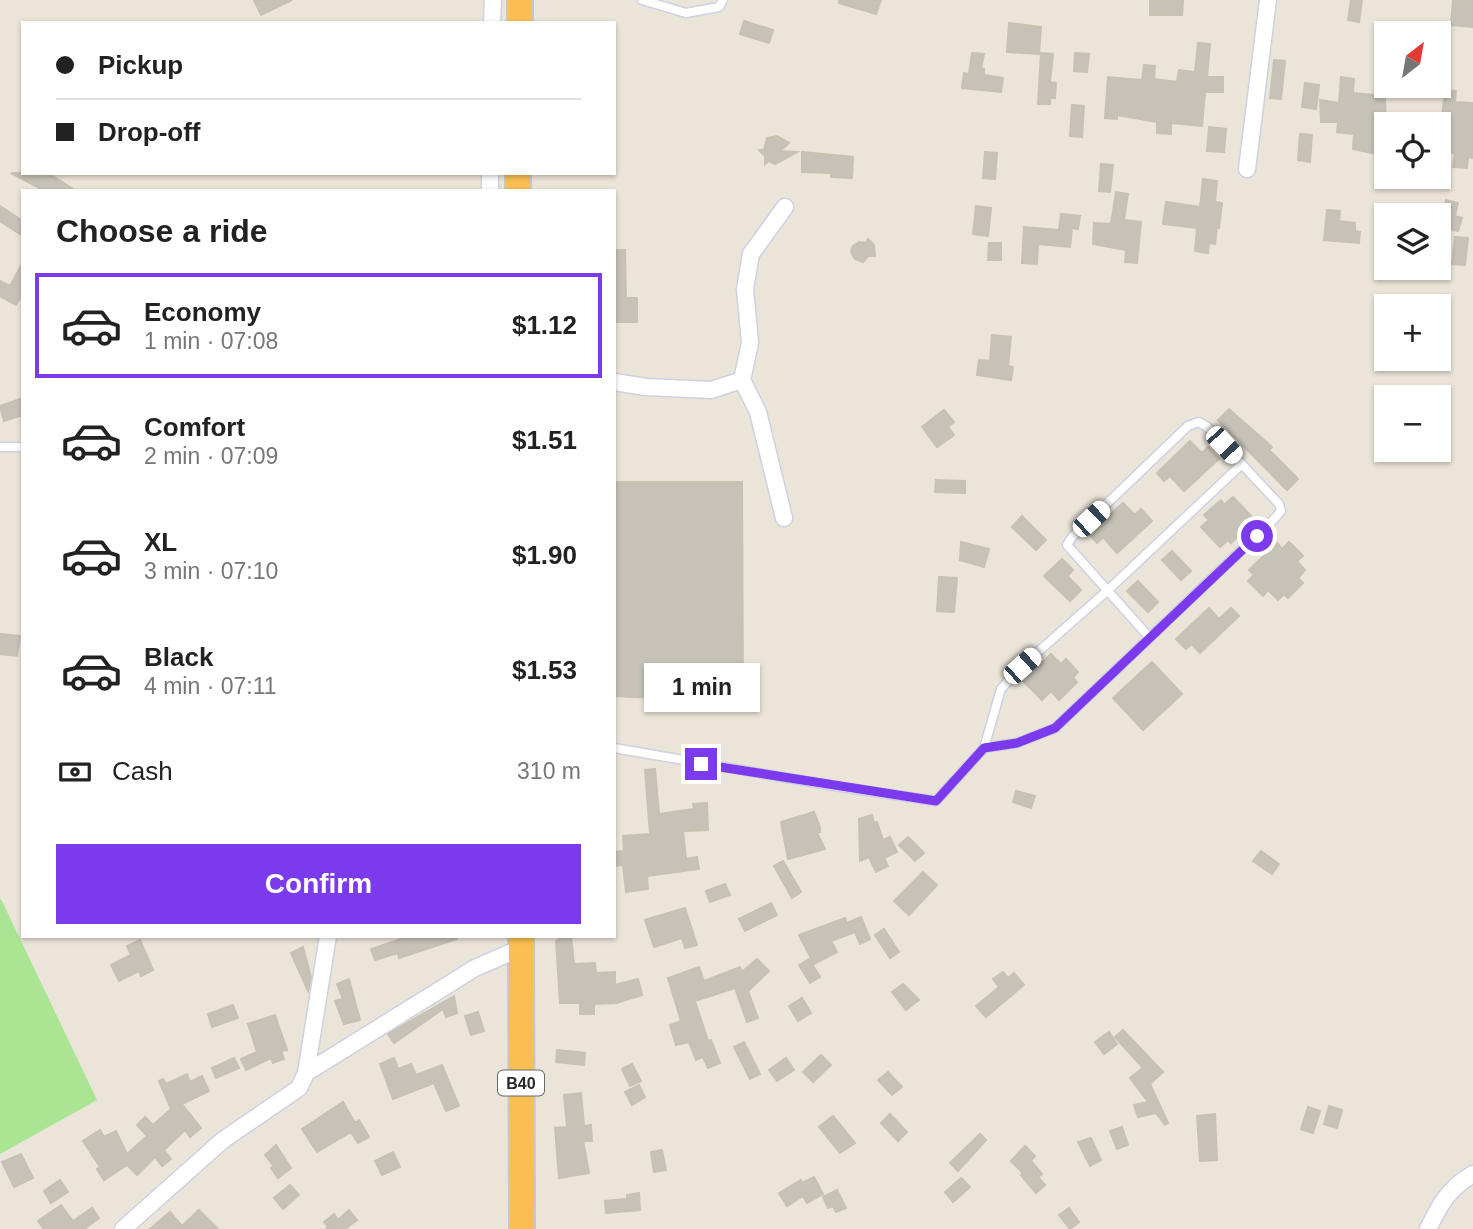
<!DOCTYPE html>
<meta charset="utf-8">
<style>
:root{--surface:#fff;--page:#f6f6f6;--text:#222;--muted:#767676;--line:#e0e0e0;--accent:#7c3aed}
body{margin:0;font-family:Helvetica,sans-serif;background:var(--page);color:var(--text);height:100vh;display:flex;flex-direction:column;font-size:26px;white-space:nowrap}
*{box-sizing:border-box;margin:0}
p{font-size:23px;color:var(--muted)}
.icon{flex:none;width:38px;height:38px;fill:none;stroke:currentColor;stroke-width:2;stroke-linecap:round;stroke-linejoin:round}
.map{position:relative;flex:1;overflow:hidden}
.panel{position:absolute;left:21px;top:189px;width:595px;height:749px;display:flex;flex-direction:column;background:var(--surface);border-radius:0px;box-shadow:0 2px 5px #0004}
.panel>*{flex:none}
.banner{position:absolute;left:21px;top:21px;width:595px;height:154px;border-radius:0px;box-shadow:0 2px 5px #0004;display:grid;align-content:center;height:154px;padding:0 35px;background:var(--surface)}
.needle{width:46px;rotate:31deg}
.fabs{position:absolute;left:1374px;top:21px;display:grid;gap:14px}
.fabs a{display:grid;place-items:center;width:77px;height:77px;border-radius:0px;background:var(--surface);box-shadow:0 2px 5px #0004;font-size:35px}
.end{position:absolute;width:32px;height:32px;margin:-16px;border:9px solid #7c3aed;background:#fff;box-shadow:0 0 0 4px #fff}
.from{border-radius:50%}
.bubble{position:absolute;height:49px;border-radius:0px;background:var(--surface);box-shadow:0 2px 5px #0004;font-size:23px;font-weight:700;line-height:49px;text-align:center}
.car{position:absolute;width:21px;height:42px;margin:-21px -10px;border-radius:9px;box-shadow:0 0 5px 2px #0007;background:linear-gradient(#fff 24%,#345 0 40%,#fff 0 76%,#345 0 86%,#fff 0)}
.banner b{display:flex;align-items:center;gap:24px;height:66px;font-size:26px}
.banner b+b{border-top:2px solid var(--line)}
.banner i{width:18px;height:18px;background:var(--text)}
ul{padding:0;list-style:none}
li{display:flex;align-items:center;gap:21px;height:105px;margin:0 14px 10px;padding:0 21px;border:4px solid transparent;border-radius:0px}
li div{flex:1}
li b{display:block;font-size:26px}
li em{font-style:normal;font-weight:700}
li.current{border-color:var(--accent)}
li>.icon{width:63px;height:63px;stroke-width:1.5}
h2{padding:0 35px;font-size:32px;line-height:84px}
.pay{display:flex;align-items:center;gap:18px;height:77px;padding:0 35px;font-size:26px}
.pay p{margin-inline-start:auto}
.primary-button{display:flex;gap:14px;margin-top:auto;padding:14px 35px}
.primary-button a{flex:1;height:80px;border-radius:0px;background:var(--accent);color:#fff;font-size:28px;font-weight:700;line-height:80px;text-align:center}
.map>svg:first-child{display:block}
</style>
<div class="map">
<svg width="1473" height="1229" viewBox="0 0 1473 1229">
<rect width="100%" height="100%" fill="#ebe4d9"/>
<path fill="#aae593" d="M1 899 97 1100 0 1154V900Z"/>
<path fill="#c6c2b8" stroke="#c7c1b3" stroke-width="2" d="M254 0H292L261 15Z
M839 0H881L876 14 839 3Z
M1150 0H1183L1182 15H1150Z
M1351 0H1362L1359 22 1348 20Z
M1453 0H1473V27L1451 25Z
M744 21 773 30 769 43 740 34Z
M1009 23 1041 27 1039 54 1007 52Z
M1198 43 1210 44 1207 77H1223V92H1205L1202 126 1171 123V134L1157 133V122L1117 115V119L1105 118 1108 77 1142 80 1144 65 1155 66 1154 79 1177 82 1179 70 1195 72Z
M972 53 984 54 981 68 984 69V75L1003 78 1001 92 962 88 964 73 969 74Z
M1041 53 1053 54 1050 82 1056 83 1055 98H1050V104H1038Z
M1075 53 1089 54 1087 72 1074 71Z
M1274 60 1285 61 1281 99 1270 98Z
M1341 77 1354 79 1353 93 1385 96 1386 129 1383 128 1381 155 1353 149 1354 134 1337 132 1338 122H1321L1320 100 1339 103Z
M1305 83 1319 85 1316 109 1302 107Z
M1445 90 1456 91 1455 102 1472 103 1473 158 1468 157 1467 168 1453 167 1455 153 1438 152Z
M1072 105 1084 106 1082 137 1070 136Z
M1209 127 1226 129 1224 152 1207 151Z
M1300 134 1312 135 1310 162 1298 160Z
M777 136 789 143 780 151 797 152 775 164 769 161 765 164V156L759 150H764L767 138Z
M802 152 853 157 852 178 831 177V173L802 172Z
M985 152 997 153 995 179 983 178Z
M1101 164 1113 165 1110 192 1099 191Z
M11 173H48L76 191H45Z
M1203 179 1217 181 1215 202 1222 203 1219 228H1217L1215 244 1209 243 1208 253 1195 251 1197 228 1163 224 1166 202 1200 207Z
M1116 192 1128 194 1124 220 1141 222 1137 263 1125 262 1126 250 1093 244 1094 223 1111 224Z
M1446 200 1458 203 1455 216 1462 218 1458 231 1439 226Z
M0 206 23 221V236L0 221Z
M976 206 991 208 988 236 973 234Z
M1327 210 1340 211 1339 221 1355 223V231L1360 232 1359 243 1324 240Z
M1061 214 1080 216 1078 229 1072 228 1070 247 1038 244 1037 264 1022 263 1024 227 1059 230Z
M1455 237 1468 238 1465 265 1452 264Z
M868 239 874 245 875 256H868L863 262 855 259 851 252 853 246 859 242 866 243Z
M989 243H1001V260H988Z
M614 250H625L626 298H637V322H614Z
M23 262V293L16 305 0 296V281L10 286Z
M992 335 1011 337 1008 366 1013 367 1011 380 977 375 979 360 990 361Z
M23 398V415L4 421 0 406Z
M1229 409 1272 447 1269 450 1298 479 1287 490 1218 420Z
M944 410 954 422 948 427 954 435 937 447 922 427Z
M1190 441 1202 453 1208 447 1219 459 1184 491 1170 476 1164 481 1157 473Z
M936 480 965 481V493L935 492Z
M615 482H742L743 702 614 696Z
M1233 497 1253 518 1245 525 1247 528 1231 543 1228 540 1220 547 1201 527 1209 520 1204 515 1221 500 1224 505Z
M1123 503 1135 515 1141 509 1152 521 1117 553 1103 537 1097 543 1089 534Z
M1022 516 1046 540 1036 550 1012 527Z
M961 542 989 549 984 567 960 560Z
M1289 542 1303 556 1297 561 1305 570 1298 578 1303 583 1288 598 1284 594 1278 600 1268 590 1263 596 1248 581 1254 575 1249 570 1277 543 1282 549Z
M1172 551 1191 571 1181 580 1162 560Z
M1062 559 1073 570 1067 576 1081 590 1070 601 1044 576Z
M939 577 957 578 954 612 937 611Z
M1138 581 1158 602 1148 612 1127 591Z
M1209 608 1219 619 1231 608 1239 616 1200 653 1192 644 1186 649 1176 639Z
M0 634 20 636 17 656 0 654Z
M1051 654 1061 664 1066 659 1078 672 1073 678 1077 682 1059 700 1051 691 1042 700 1023 681Z
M1152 662 1182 694 1143 730 1113 698Z
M655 769 659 814 694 809 693 804 707 803 708 830 683 831 686 859 697 857 699 869 647 876 648 889 626 892 623 865 614 866V852L624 851 623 836 650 834 645 770Z
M1016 791 1035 796 1031 808 1013 802Z
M814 812 820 827V832L817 833 825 849 788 859 781 822Z
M872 815 874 823 877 822 883 840 890 837 897 852 884 858 888 866 876 872 869 857 860 861 859 819Z
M908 837 924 853 915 861 899 845Z
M1261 851 1279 864 1272 874 1253 861Z
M783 861 801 892 792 898 774 866Z
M923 872 937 885 909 915 894 901Z
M725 884 730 895 710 902 706 891Z
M771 903 777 915 745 931 739 919Z
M685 908 697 945 685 948 682 938 654 947 645 920Z
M861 917 870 939 860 944 855 932 831 941 837 952 814 964 799 935 845 918 847 923Z
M884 929 899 952 890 958 875 935Z
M410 936H457V939L399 958 398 953 375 960 371 949Z
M559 936H571L574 964 595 963 596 973 615 972V985L638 979 642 995 616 1003 594 1004V1014H580V1003H560L556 941 559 940Z
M140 940 153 970 141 976 139 971 119 981 111 965 131 955 127 946Z
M303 947 311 977 308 991 291 953Z
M757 959 769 971 748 991 758 1018 747 1022 735 988 695 1001 708 1041 711 1040 720 1063 708 1068 703 1057 696 1060 689 1042 676 1045 670 1025 681 1021 668 978 699 967 704 981 740 967 742 972Z
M809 959 820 977 810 983 799 965Z
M1003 972 1008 978 1014 973 1024 985 986 1017 976 1006 999 987 993 979Z
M349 979 360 1020 344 1024 335 1001 343 999 337 984Z
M903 984 919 1000 906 1010 892 992Z
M454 996 457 1013 446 1017 443 1009 394 1043 388 1034Z
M802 998 811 1013 798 1021 789 1006Z
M233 1005 238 1018 212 1027 208 1014Z
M478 1012 484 1031 471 1035 465 1016Z
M275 1015 287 1050 281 1051 284 1059 273 1063 271 1058 246 1070 241 1059 257 1052 248 1024Z
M1123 1030 1163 1072 1150 1084 1168 1123 1165 1125 1156 1113 1138 1117 1134 1105 1148 1102 1130 1078 1143 1068 1115 1037Z
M1109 1032 1117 1044 1104 1054 1095 1042Z
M744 1042 760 1074 750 1079 734 1047Z
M557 1050 585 1053 584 1065 556 1062Z
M821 1055 831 1065 813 1082 803 1072Z
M234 1058 239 1068 216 1078 212 1068Z
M394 1058 398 1069 411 1064 416 1075 442 1065 459 1106 446 1111 434 1083 393 1099 380 1064Z
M786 1058 794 1070 777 1081 769 1070Z
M632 1064 641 1081 630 1086 622 1069Z
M888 1072 902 1087 892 1095 878 1080Z
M187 1074 190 1082 202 1076 209 1091 182 1104 201 1128 190 1137 185 1130 164 1150 171 1159 162 1166 155 1157 137 1175 127 1165 104 1180 97 1169 100 1167 83 1141 100 1130 104 1137 116 1131 127 1154 147 1136 137 1125 145 1117 153 1125 171 1109 159 1081 163 1079 166 1084Z
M639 1085 645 1097 632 1105 625 1092Z
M581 1093 584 1126 591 1125 592 1141H583L589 1173 559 1178 555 1128 567 1127 564 1095Z
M343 1102 355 1123 359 1120 369 1137 358 1143 351 1132 317 1152 302 1129Z
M1329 1106 1342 1110 1337 1128 1324 1124Z
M1308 1107 1320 1111 1313 1133 1301 1129Z
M890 1114 907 1132 898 1141 881 1123Z
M1215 1114 1217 1160 1200 1161 1197 1116Z
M833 1116 855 1143 840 1153 819 1127Z
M1122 1127 1128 1145 1117 1149 1110 1131Z
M980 1134 986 1140 958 1171 950 1163Z
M1091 1138 1101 1160 1090 1166 1078 1142Z
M276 1145 291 1168 278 1178 271 1168 274 1166 265 1155Z
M1025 1146 1035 1156 1031 1161 1042 1174 1038 1177 1045 1185 1036 1193 1021 1175 1023 1173 1011 1161Z
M662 1150 666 1170 654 1172 651 1152Z
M393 1152 400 1167 382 1175 375 1161Z
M21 1154 33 1178 14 1187 2 1162Z
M814 1177 823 1194 807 1203 803 1196 787 1206 779 1193 801 1180 802 1183Z
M961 1178 970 1187 953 1202 945 1192Z
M60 1180 68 1192 51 1203 44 1191Z
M290 1185 299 1195 283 1209 274 1198Z
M837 1190 846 1208 836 1212 833 1206 828 1208 823 1197Z
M639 1193 640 1210 606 1213 605 1201 627 1199V1195Z
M61 1205 73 1221 92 1208 99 1218 84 1229H44L38 1221Z
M1069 1208 1079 1222 1070 1229 1059 1215Z
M199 1210 218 1229H150L170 1212 182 1226Z
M349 1210 357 1220 345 1229H326L328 1227 324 1222 334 1214 338 1220Z"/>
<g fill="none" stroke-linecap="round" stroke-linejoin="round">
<defs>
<path id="service" d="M642 0 686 13 719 7 723 0
M0 447H23
M614 748 834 786 936 801 984 748 1017 743 1055 728 1275 518 1281 511 1279 504 1207 427 1199 422 1188 426 1072 537 1067 545 1149 637
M984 748 1001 689 1022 666 1107 591 1242 464"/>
<path id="minor" d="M492 23 493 0
M1247 169 1268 0
M490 191V173
M614 382 646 387 711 390 742 380
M784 518 758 412 742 380 750 343 745 289 751 254 785 207
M306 1073 475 968 521 948
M123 1229 223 1140 299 1088 306 1073 328 936
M1428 1229C1440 1204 1449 1188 1473 1174"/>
<path id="trunk" d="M520 0V23
M518 191V173
M521 936 522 1229"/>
</defs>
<use href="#service" stroke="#ced1e2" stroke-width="11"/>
<use href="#minor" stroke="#ced1e2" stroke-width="19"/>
<use href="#trunk" stroke="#c7c7c7" stroke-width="28"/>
<use href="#service" stroke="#fff" stroke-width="8"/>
<use href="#minor" stroke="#fff" stroke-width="16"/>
<use href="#trunk" stroke="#fabe52" stroke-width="24"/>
</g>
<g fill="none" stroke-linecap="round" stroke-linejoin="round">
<path stroke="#7c3aed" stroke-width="9" d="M701 764 936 801 984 748 1017 743 1055 728 1257 536"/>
</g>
<g text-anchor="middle" stroke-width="5" stroke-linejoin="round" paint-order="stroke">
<rect fill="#fff" stroke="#686868" stroke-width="2" x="498" y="1070.5" width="46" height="25" rx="5"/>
<g font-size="16" font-weight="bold" fill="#282828">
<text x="521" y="1089">B40</text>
</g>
</g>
</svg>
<div class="fabs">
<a><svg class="needle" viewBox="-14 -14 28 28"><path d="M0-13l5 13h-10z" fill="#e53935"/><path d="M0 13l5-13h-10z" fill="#767676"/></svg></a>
<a><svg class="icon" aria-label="locate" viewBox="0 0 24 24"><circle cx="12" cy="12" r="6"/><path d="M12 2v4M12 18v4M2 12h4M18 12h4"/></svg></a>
<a><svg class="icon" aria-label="layers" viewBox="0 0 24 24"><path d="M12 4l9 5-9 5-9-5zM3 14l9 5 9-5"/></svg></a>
<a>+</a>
<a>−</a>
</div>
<i class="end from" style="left:1257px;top:536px"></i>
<i class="end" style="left:701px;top:764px"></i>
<div class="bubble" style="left:644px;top:663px;width:116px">1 min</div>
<i class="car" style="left:1224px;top:445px;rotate:137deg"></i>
<i class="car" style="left:1091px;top:519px;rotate:47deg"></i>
<i class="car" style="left:1022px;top:666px;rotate:48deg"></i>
<div class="banner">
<b><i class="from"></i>Pickup</b>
<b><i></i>Drop-off</b>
</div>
<section class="panel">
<h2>Choose a ride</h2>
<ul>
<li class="current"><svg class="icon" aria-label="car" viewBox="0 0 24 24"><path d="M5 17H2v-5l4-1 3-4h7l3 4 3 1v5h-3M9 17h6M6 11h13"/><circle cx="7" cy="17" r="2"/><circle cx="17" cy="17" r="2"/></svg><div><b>Economy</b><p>1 min · 07:08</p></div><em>$1.12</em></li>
<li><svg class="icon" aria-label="car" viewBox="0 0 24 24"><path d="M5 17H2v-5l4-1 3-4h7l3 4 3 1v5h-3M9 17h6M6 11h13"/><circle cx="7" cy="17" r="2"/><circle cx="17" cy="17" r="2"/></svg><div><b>Comfort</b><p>2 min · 07:09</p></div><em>$1.51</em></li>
<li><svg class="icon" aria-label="car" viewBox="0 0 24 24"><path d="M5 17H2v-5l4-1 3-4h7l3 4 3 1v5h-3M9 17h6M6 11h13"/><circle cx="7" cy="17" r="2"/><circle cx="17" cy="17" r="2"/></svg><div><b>XL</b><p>3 min · 07:10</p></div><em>$1.90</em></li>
<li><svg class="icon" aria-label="car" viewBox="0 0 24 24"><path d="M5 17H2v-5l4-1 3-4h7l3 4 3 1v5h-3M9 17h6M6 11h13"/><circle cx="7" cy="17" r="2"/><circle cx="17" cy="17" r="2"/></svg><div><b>Black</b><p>4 min · 07:11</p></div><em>$1.53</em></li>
</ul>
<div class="pay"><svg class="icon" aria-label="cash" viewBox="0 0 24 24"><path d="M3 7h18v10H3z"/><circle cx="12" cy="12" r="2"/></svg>Cash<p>310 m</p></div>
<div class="primary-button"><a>Confirm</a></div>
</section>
</div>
